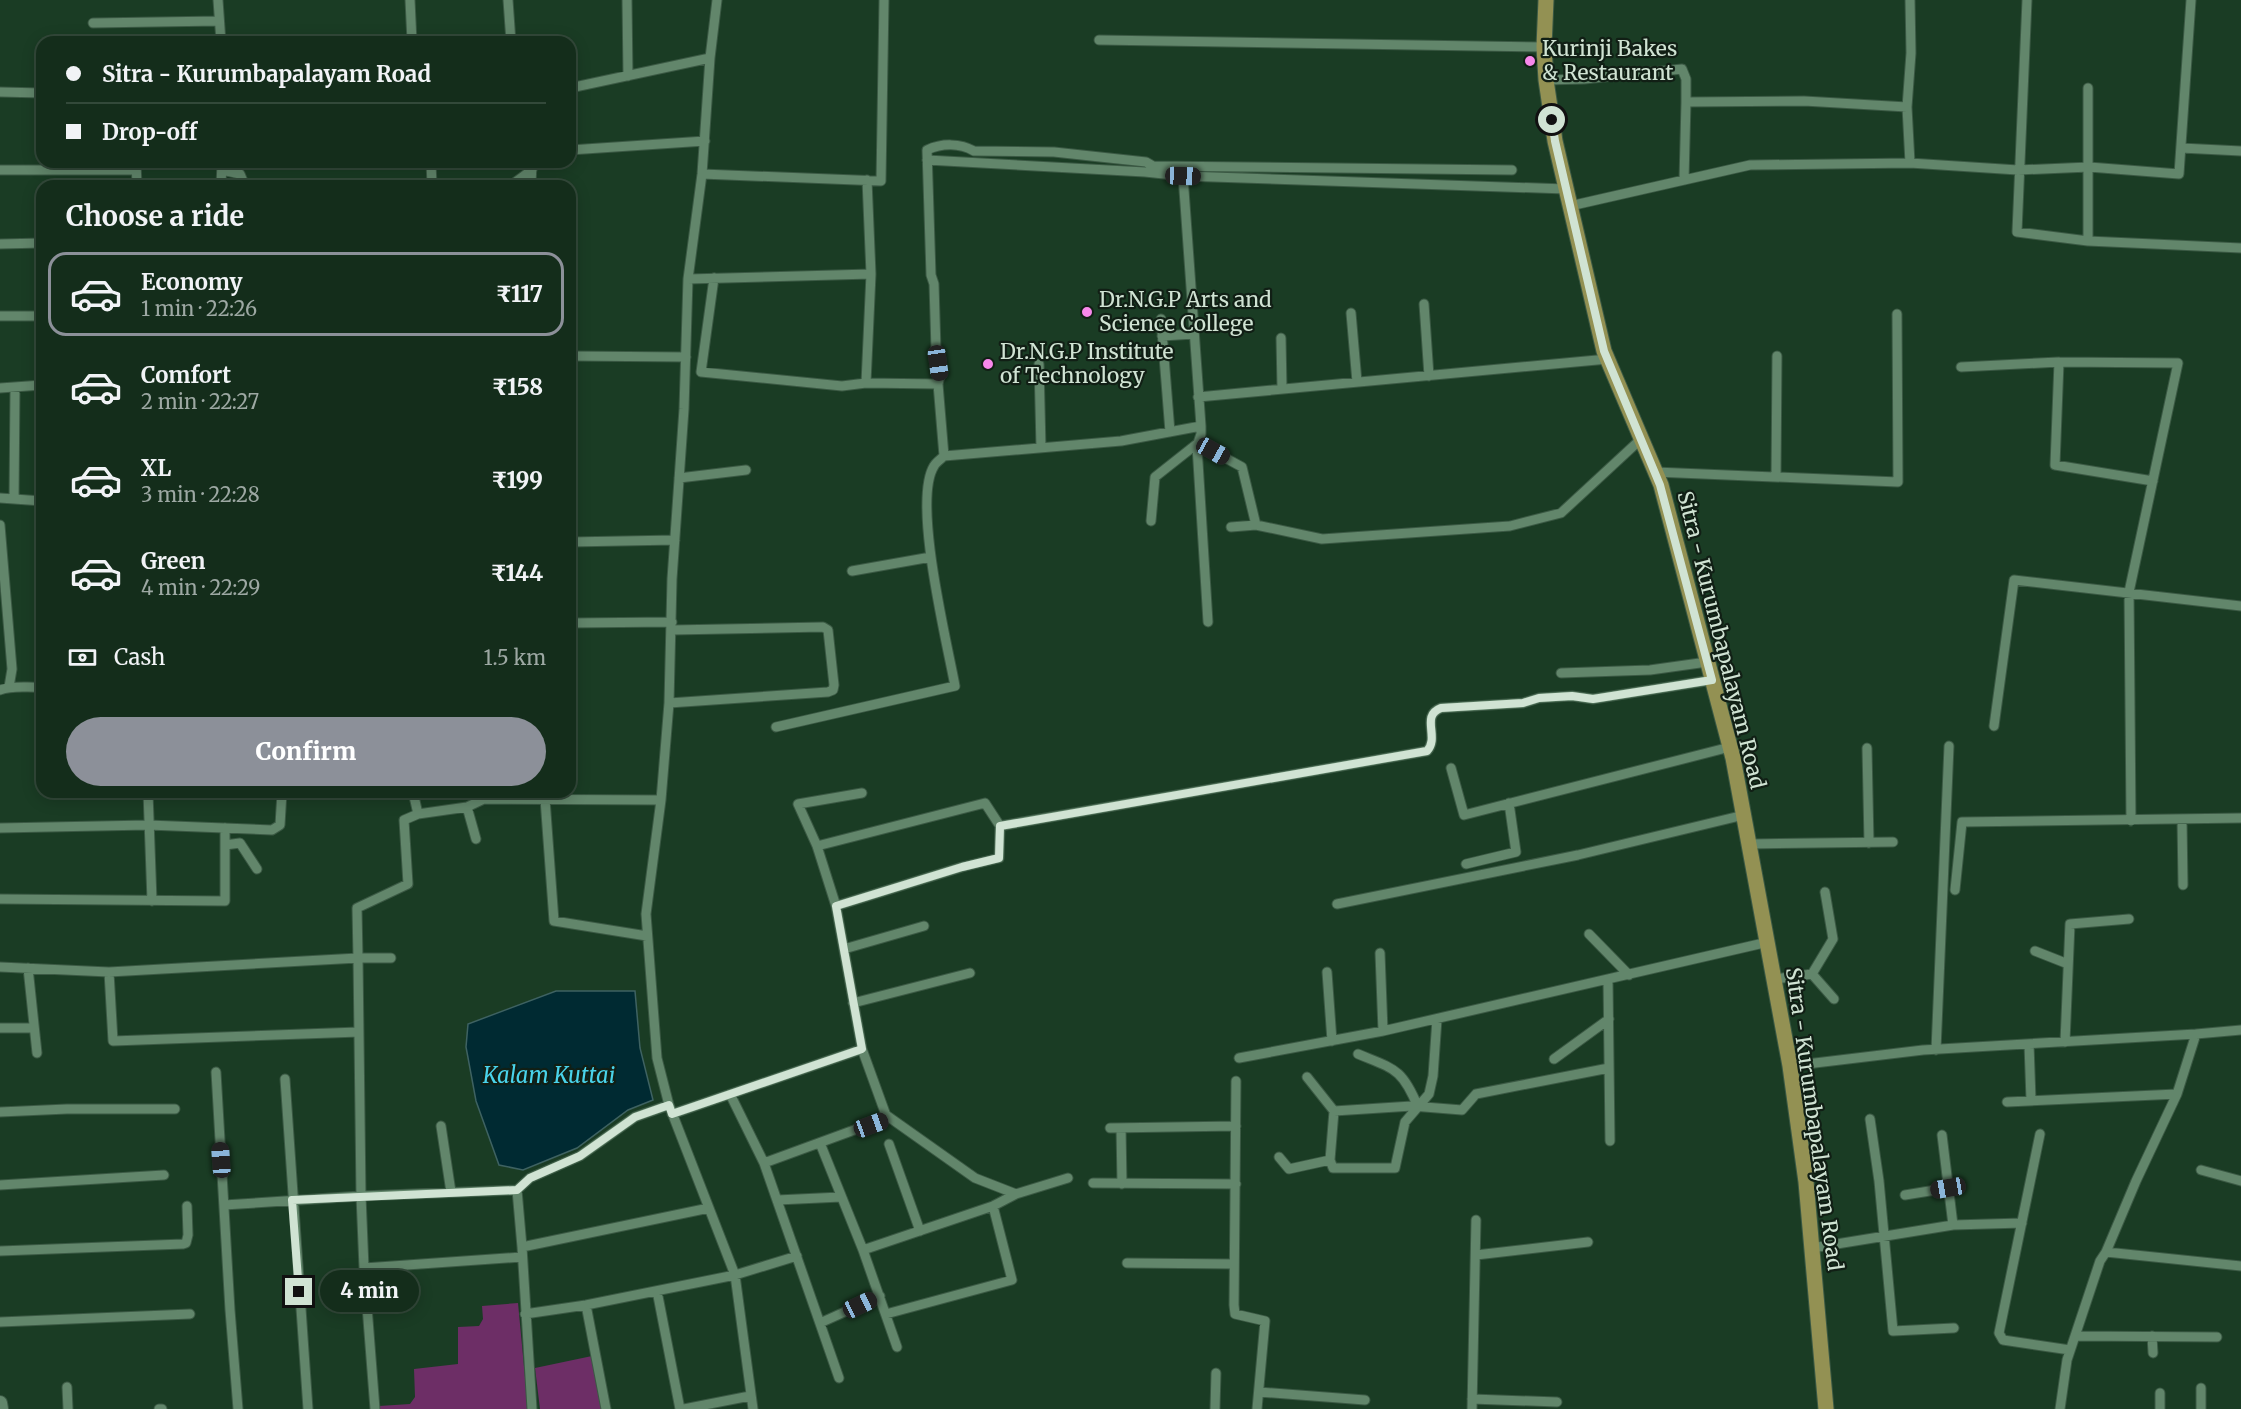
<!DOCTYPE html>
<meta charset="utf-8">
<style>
:root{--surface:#142d1b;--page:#213928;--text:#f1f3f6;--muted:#9da8a3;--line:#33493a;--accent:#8c9099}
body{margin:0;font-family:Merriweather,serif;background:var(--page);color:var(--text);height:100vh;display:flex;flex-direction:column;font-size:22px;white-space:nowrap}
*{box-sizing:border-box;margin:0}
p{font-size:20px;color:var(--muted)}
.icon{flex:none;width:33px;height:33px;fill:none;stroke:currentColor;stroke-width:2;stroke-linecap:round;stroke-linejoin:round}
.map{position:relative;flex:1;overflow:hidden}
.side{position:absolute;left:36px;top:180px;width:540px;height:618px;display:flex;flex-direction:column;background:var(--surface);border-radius:18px;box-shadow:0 3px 15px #0003,0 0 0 2px var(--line)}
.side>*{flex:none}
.hud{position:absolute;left:36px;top:36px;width:540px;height:132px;border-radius:18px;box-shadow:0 3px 15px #0003,0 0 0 2px var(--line);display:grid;align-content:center;height:132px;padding:0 30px;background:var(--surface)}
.end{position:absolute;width:27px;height:27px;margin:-14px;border:8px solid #d0e3d3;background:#111;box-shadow:0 0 0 3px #111}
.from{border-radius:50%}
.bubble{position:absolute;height:42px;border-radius:21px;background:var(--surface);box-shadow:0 3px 15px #0003,0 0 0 2px var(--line);font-size:20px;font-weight:800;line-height:42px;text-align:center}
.car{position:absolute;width:18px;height:36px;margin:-18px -9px;border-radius:8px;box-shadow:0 0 4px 2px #0007;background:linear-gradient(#222 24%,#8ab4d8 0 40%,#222 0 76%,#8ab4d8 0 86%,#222 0)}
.hud b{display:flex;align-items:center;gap:21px;height:57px;font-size:22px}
.hud b+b{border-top:2px solid var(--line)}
.hud i{width:15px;height:15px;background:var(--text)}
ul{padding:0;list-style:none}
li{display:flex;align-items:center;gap:18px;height:84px;margin:0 12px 9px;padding:0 18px;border:3px solid transparent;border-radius:18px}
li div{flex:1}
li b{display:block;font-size:22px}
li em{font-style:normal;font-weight:800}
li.selected{border-color:var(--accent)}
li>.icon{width:54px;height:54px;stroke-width:1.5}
h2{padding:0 30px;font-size:27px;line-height:72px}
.pay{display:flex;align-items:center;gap:15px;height:66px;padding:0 30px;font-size:22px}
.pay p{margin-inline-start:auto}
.cta{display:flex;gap:12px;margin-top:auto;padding:12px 30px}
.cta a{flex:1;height:69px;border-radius:36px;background:var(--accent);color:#fff;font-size:24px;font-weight:800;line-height:69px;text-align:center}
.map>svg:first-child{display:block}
</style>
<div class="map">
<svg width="2241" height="1409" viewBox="0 0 2241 1409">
<rect width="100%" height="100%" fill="#1a3c24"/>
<path fill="#6d2e66" d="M518 1303 528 1409H379V1406L410 1404 415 1397 414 1369 458 1364V1327L479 1326 483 1319 482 1306Z
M592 1356 602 1409H540L535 1368Z"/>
<path fill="#002a32" stroke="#3e6262" stroke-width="1.5" d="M556 991H635L640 1048 653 1100 628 1110 577 1148 523 1170 499 1165 476 1101 466 1047 468 1024Z"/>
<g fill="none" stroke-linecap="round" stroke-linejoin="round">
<defs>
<path id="street" d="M218 0 221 42
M410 0 412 42
M508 0 511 42
M627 0 628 76
M2027 0 2017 232 2088 241 2241 248
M93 23 219 21
M1099 40 1544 47
M710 58 717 0
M1546 80 1584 79 1682 69 1686 79V102
M570 88 710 58 702 174 688 279 684 409 672 579 669 703 661 800 646 914 657 1058 669 1105 735 1275 753 1409
M2088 88V241
M0 92 42 93
M1907 107 1911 53 1910 0
M2181 148 2241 151
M570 150 705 141
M927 160 1145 172 1183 176 1566 189
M136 162 137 186
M431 162 432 186
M0 170H136
M222 170 240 174 245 186
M702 174 881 181 884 0
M1684 180 1686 102 1804 101 1907 107 1910 163
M221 186 222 162
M510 186 532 170
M531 186 532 162
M1570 206 1750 165 1910 163 2018 170 2089 167 2179 174 2191 0
M0 244 42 243
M714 278 701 372 842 386 866 383 938 384
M688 279 871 274
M1424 304 1429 376
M1351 313 1357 382
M0 316H42
M1161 319 1170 432
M1162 336 1194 334
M1281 338 1282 389
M570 356 686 357
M2059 362 2055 465 2153 481
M1039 364 1041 448
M1961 367 2059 362 2178 363 2129 592 2131 821
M866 383 871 274 867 180
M0 388 42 385
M1198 397 1608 359
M1201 426V434L1197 446 1208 622
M944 456 938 384 940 376 936 350 934 284 931 275 927 150C942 143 960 143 974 151L1054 152 1146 162 1153 166 1512 170
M1655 472 1898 482 1897 314
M1776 477 1777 356
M679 478 746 470
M0 498 42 501
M14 499 15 388
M1151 521 1155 477 1198 443 1242 467 1256 525
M0 525 12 669 9 687
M1231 527 1256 525 1322 539 1510 526 1561 513 1641 439
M570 542 675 540
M852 571 931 557
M570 623 672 622
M1561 673 1650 670 1707 662
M0 690C12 685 28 688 42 687
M669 703 828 692 833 690 834 685 828 630 823 627 672 630
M1994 726 2014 580 2241 606
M776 727 955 686C947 642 912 501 934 466 936 462 941 459 944 456L1121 441 1201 426 1183 176
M1867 748 1869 843
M1451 768 1464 815 1730 747
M148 792 152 901
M413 792 418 814
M545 799 554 921 647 936
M467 807 476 839
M2182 820 2183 885
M0 828 148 825 272 830 280 825 282 792
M1749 844 1893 842
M225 845 240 843 257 869
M817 846 985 803 1000 826 1427 751C1440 737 1420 716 1441 708L1523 703 1539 698 1572 696 1593 699 1712 680
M1466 864 1516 852 1509 803
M1955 890 1962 822 2241 818
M1825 892 1833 939 1812 974 1834 999
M0 899 225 901V828
M1337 904 1578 855 1744 815
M836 906 962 867 999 858 1000 826
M1589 934 1629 975
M844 949 924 926
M2035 951 2068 964
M1380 953 1383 1031
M0 967 109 972 358 958 357 908 408 884 404 820 418 814 467 807 484 799 661 800
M28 968 37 1053
M109 972 113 1041 359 1032
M1327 972 1332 1041
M1775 979 1812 974
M1608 980 1610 1141
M853 1003 970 973
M0 1028H34
M2065 1042 2070 924 2129 919
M2029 1044 2031 1100
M1936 1050 1949 746
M1358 1054C1394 1069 1402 1068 1418 1107
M1239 1058 1383 1031 1768 942
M1554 1059 1609 1019
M1790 1066 1923 1050 2196 1034
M216 1072 230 1310 238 1409
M1307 1077 1334 1111 1330 1160
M285 1079 308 1409
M1236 1081 1234 1305 1235 1314 1265 1321 1257 1409
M730 1094 764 1163
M2007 1102 2177 1094
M1334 1111 1412 1106 1462 1110 1476 1094 1609 1068
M0 1112 67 1109H175
M672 1114 862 1049
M886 1115 975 1178 1016 1194 1068 1178
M1870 1119 1879 1181 1893 1331 1954 1328
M441 1126 451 1192
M1110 1128 1236 1126
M1121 1128 1122 1184
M2040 1134 1999 1333 2003 1340 2070 1350
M1942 1135 1953 1225
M820 1143 863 1250 897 1347
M889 1144 920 1231
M1279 1157 1289 1169 1330 1160 1333 1168H1395L1405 1122 1429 1094 1433 1076 1437 1019
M2201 1170 2241 1181
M1093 1183 1236 1184
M0 1185 164 1175
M1905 1195 1948 1188
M777 1200 841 1197
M224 1205 361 1196 517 1190
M522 1247 517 1190 530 1178 580 1156 635 1117 669 1105
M1812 1248 1953 1225 2022 1223
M863 1250 993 1206 1016 1194
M0 1251 183 1244 186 1243 188 1235 187 1206
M2106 1252 2241 1266
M1476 1255 1588 1242
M1127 1263 1234 1264
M364 1268 522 1257
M657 1291 680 1409
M586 1305 606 1409
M525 1314 586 1305 735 1275 797 1256
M886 1314 1012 1280 993 1206
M0 1322 190 1314
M820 1323 880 1296
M2075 1336 2217 1337
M2152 1336 2153 1353
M839 1378 764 1163 887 1118 862 1049 836 906 817 846 798 804 862 793
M67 1387 68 1409
M1259 1392 1365 1400
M2160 1393V1409
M1472 1399 1557 1402
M159 1409H162
M375 1409 364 1268 361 1196 358 958H391
M532 1409 522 1247 709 1208
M684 1409 750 1396
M1215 1409 1216 1373
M1472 1409 1476 1220
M2060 1409 2067 1360 2100 1261 2106 1252 2136 1181 2177 1094 2196 1034 2241 1030
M2201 1409V1388"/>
<path id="secondary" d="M0 1403 1 1409"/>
<path id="primary" d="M1546 0 1544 47 1546 80 1555 141 1604 351 1661 485 1733 758 1790 1066 1806 1182 1826 1409"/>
</defs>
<use href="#street" stroke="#3b5944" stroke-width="11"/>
<use href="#secondary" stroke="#3b5944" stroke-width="16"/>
<use href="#primary" stroke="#3b5944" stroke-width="17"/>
<use href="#street" stroke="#62866b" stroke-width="9"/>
<use href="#secondary" stroke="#62866b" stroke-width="14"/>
<use href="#primary" stroke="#939153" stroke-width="15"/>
</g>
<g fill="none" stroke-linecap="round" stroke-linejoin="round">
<path stroke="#d0e3d3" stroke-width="8" d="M299 1292 292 1200 517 1190 530 1178 580 1156 635 1117 669 1105 672 1114 862 1049 836 906 962 867 999 858 1000 826 1427 751C1440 737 1420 716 1441 708L1523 703 1539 698 1572 696 1593 699 1712 680 1660 485 1604 351 1555 141 1552 120"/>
</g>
<g fill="#f888eb" stroke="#111f15" stroke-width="2">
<circle cx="1530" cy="61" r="6"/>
<circle cx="1087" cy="312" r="6"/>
<circle cx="988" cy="364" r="6"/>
</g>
<g text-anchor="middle" stroke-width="4.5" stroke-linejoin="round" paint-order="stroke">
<g font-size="21" fill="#d0e3d3" stroke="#111f15" text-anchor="start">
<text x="1542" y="56">Kurinji Bakes<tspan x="1542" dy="24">&amp; Restaurant</tspan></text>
<text x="1099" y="307">Dr.N.G.P Arts and<tspan x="1099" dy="24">Science College</tspan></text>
<text x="1000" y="359">Dr.N.G.P Institute<tspan x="1000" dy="24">of Technology</tspan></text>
</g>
<g font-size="21" fill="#d0e3d3" stroke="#111f15">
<text transform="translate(1721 640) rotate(76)" y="7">Sitra - Kurumbapalayam Road</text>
<text transform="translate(1814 1119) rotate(82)" y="7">Sitra - Kurumbapalayam Road</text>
</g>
<g font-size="22" font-style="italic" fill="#49d3eb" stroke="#111f15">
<text x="549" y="1083">Kalam Kuttai</text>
</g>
</g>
</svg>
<i class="end from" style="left:1552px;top:120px"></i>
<i class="end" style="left:299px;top:1292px"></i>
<div class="bubble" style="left:320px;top:1270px;width:99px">4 min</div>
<i class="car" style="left:1183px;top:176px;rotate:92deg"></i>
<i class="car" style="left:938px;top:363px;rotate:172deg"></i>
<i class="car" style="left:1213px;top:451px;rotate:119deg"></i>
<i class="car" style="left:871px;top:1125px;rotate:70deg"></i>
<i class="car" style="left:221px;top:1160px;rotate:356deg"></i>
<i class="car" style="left:1948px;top:1188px;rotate:260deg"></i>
<i class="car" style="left:860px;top:1305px;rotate:65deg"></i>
<div class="hud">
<b><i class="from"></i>Sitra - Kurumbapalayam Road</b>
<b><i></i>Drop-off</b>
</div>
<section class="side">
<h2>Choose a ride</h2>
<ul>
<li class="selected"><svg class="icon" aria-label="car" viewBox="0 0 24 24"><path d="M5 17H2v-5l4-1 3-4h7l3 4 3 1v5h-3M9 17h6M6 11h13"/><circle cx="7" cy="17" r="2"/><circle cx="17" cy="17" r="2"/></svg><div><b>Economy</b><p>1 min · 22:26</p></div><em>₹117</em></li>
<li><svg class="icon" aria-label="car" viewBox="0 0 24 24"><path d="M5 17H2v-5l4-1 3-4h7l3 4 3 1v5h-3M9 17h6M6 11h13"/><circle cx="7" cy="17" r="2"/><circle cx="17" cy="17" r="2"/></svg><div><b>Comfort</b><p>2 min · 22:27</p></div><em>₹158</em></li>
<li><svg class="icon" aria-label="car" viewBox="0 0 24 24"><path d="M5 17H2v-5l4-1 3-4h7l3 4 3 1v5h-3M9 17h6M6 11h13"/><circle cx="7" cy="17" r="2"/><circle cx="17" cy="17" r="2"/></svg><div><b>XL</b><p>3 min · 22:28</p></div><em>₹199</em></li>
<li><svg class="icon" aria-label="car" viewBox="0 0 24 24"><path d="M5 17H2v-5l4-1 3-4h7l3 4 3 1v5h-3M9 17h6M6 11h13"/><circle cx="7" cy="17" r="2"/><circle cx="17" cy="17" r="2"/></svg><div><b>Green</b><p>4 min · 22:29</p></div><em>₹144</em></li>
</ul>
<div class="pay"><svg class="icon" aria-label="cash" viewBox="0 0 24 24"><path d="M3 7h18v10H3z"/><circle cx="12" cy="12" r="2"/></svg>Cash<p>1.5 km</p></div>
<div class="cta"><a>Confirm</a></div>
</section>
</div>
